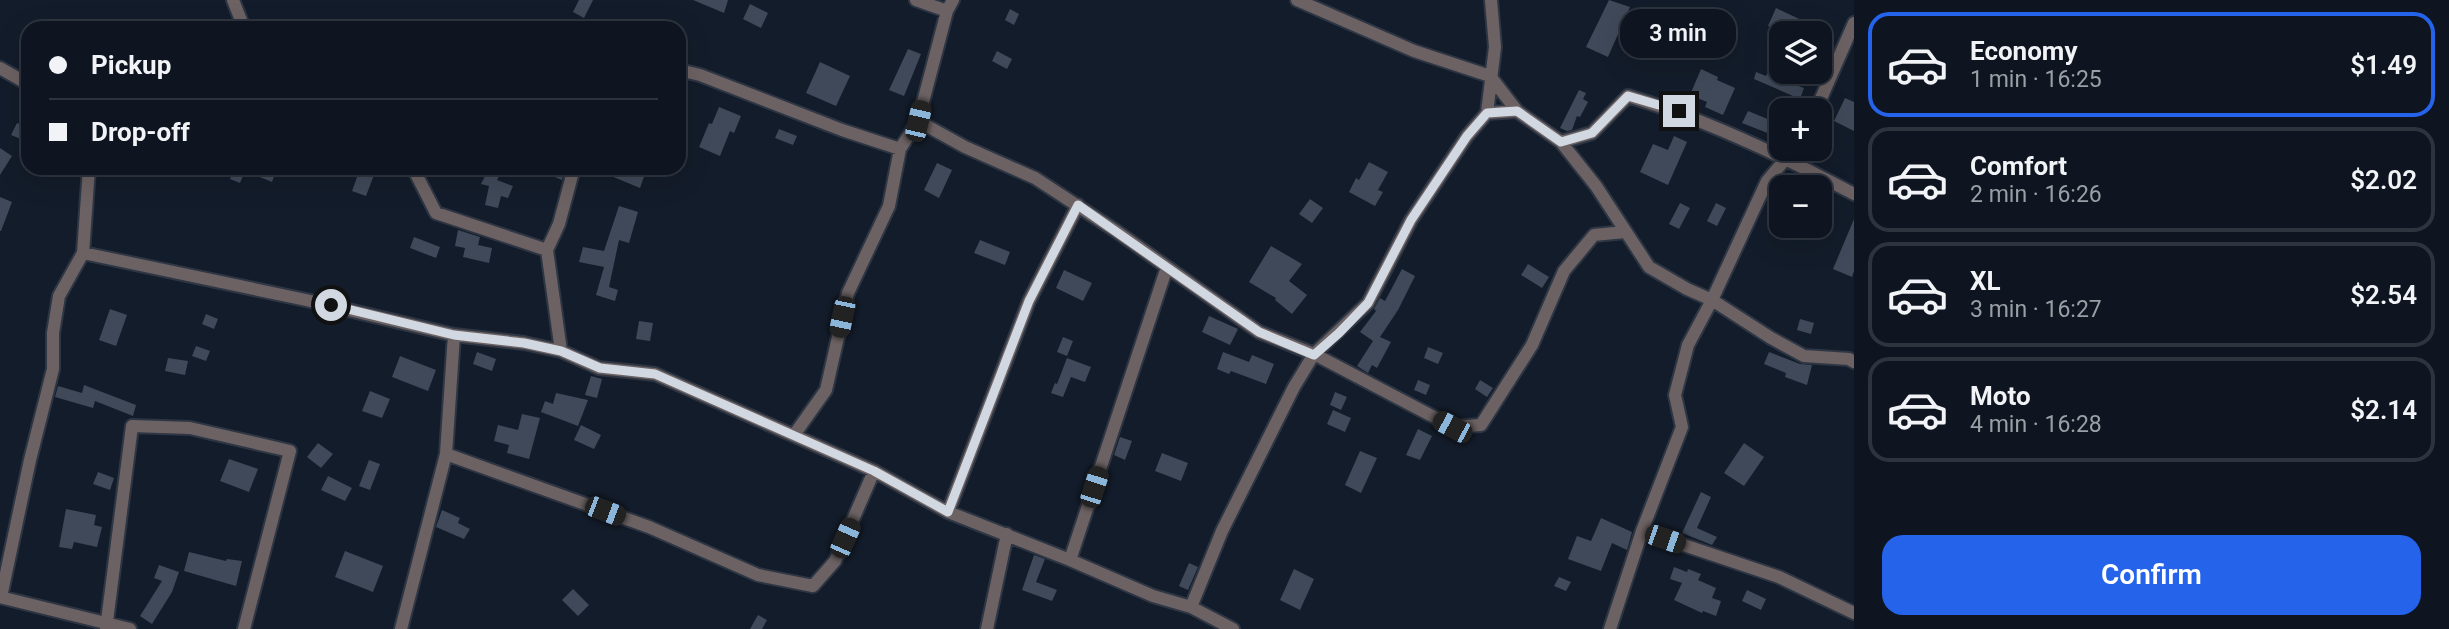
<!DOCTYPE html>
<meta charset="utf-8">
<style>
:root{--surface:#0e1520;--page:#1c222d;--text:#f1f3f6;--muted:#9b9fa5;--line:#2e343e;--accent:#2563eb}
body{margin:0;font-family:Roboto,sans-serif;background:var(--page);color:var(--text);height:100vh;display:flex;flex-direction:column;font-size:26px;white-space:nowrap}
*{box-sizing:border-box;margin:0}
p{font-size:23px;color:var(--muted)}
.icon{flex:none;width:38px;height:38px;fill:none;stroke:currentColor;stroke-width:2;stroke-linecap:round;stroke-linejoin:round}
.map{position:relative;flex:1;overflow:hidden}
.details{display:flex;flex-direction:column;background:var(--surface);width:595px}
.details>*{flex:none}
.banner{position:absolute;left:21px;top:21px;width:665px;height:154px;border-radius:21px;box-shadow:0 7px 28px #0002,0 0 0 2px var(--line);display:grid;align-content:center;height:154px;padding:0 28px;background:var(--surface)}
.controls{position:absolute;left:1769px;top:21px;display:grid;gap:14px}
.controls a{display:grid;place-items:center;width:63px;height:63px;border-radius:14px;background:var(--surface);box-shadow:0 7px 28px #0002,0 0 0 2px var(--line);font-size:35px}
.end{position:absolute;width:32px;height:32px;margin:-16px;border:9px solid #d1d8e1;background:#111;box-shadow:0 0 0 4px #111}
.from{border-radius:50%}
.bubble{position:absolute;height:49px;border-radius:21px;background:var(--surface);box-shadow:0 7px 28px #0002,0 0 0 2px var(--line);font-size:23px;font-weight:600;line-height:49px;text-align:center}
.car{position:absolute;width:21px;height:42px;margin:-21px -10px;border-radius:9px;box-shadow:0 0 5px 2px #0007;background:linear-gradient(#222 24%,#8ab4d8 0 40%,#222 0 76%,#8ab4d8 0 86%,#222 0)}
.banner b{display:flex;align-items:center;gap:24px;height:66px;font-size:26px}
.banner b+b{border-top:2px solid var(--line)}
.banner i{width:18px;height:18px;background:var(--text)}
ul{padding:12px 0 0;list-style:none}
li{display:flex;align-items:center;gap:21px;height:105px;margin:0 14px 10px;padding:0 14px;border:4px solid var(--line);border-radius:21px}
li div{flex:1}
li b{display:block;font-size:26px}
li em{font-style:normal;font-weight:600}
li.active{border-color:var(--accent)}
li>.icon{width:63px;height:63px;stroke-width:1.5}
.button{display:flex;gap:14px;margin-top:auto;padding:14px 28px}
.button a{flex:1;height:80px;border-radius:21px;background:var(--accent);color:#fff;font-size:28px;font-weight:600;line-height:80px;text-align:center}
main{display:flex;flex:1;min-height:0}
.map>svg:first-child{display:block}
</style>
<main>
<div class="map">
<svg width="1854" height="629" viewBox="0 0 1854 629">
<rect width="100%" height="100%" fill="#131c2a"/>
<path fill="#3f4959" d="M579 0H593L584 18 573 12Z
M693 0H728L724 13Z
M1609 0 1630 7 1608 57 1586 47Z
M750 4 768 13 761 28 743 19Z
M1776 8 1829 33H1784L1768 26Z
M1010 9 1019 14 1014 25 1005 20Z
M1697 19 1719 20 1718 33 1696 31Z
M1641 20 1666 23 1664 39 1638 35Z
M908 49 921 54 904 96 889 90Z
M997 51 1012 59 1007 69 992 61Z
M820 62 850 76 836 106 806 93Z
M1701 69 1718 77 1717 80 1735 88 1723 115 1705 107 1707 102 1690 95Z
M1770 69 1786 77 1784 81 1804 88 1800 99 1754 79 1756 72 1766 76Z
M1579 90 1586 93 1583 99 1588 102 1580 117 1577 116 1572 130 1567 131 1560 128Z
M1845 98 1854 102V131L1834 121Z
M719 107 741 116 734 133 730 131 720 156 699 147 709 123 712 124Z
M1748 111 1775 122 1770 134 1742 123Z
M17 123 26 127 21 139 11 135Z
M779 129 797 136 793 145 775 138Z
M1674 136 1687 142 1668 185 1640 172 1653 144 1668 150Z
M0 148 12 156 0 175Z
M1369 162 1388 172 1378 190 1383 192 1375 206 1349 192 1356 178 1359 180Z
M937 163 952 170 939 198 924 190Z
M234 168H268L276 171 272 182 245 171 240 183 230 179Z
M489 168H503L497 180 513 186 508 198 501 196 498 208 485 205 489 186 481 184Z
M533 168H565L562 180Z
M614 168H647L640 188 611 176Z
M360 169 374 175 366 196 352 191Z
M0 197 12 202 1 231H0Z
M1310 199 1323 208 1312 223 1299 214Z
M1680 203 1690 208 1679 229 1669 224Z
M1716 203 1726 208 1717 226 1707 221Z
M619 206 638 212 629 243 619 240 609 287 618 290 615 301 596 295 604 267 579 262 583 247 604 251Z
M1854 219V271L1852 277 1833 269Z
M458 230 480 237 478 245 492 248 489 263 463 257 465 248 455 246Z
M414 237 440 247 436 258 410 248Z
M980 240 1010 252 1005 265 974 253Z
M1271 246 1302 264 1289 281 1307 295 1292 314 1275 300 1276 298 1249 282Z
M1528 264 1549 277 1542 288 1521 275Z
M1402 269 1415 276 1398 310 1380 337 1391 342 1377 368 1372 365 1368 373 1357 366 1373 341 1360 332 1376 311 1374 309 1380 298 1385 301Z
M1064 270 1092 283 1083 301 1056 288Z
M110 309 127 315 116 346 99 340Z
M206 314 218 319 214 329 202 324Z
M1209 316 1238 329 1230 345 1202 332Z
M1800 319 1814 323 1811 334 1797 330Z
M639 321 653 323 650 341 636 339Z
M1063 337 1073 341 1067 356 1057 352Z
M196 346 210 351 206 361 192 356Z
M1428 347 1443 353 1438 364 1424 358Z
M477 352 496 359 492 371 473 364Z
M1223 352 1249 362 1252 355 1274 364 1266 384 1231 371 1229 374 1217 369Z
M1769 352 1800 364 1812 365 1807 385 1785 377 1786 373 1764 364Z
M400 356 436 370 428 391 392 377Z
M168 358 188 361 185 375 165 371Z
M1067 358 1091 367 1085 382 1071 377 1063 397 1051 393 1055 383 1057 384Z
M591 376 602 379 597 398 585 395Z
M1418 380 1430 385 1426 395 1414 390Z
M1480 380 1493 388 1487 397 1475 389Z
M84 385 136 405 133 416 95 401 93 408 55 397 58 386 82 393Z
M370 391 390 399 382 418 362 411Z
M1335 392 1347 397 1341 410 1330 405Z
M556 393 588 400 578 426 541 412 545 401 553 404Z
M1333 410 1351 418 1345 432 1327 424Z
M522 414 540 418 529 459 507 453 509 445 494 441 498 425 518 430Z
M581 425 601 435 594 449 574 440Z
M1418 429 1432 436 1420 460 1406 455Z
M1120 437 1132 441 1125 460 1114 455Z
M318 443 333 454 321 468 307 457Z
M1744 443 1764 457 1744 486 1724 473Z
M1360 451 1377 458 1361 493 1345 485Z
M1162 453 1188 463 1181 481 1155 471Z
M229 459 258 469 249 492 220 481Z
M369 460 380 464 370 490 359 486Z
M98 472 114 478 110 490 93 484Z
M328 476 352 488 345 501 321 490Z
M1701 492 1711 497 1697 528 1717 537 1712 545 1682 533Z
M66 509 96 515 94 525 102 527 97 547 74 542 72 549 59 547Z
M442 510 460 518 458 523 470 529 464 539 436 527Z
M1601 518 1632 532 1627 550 1612 543 1601 571 1568 559 1577 536 1591 541Z
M345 551 383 566 373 592 335 577Z
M189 552 226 561 227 559 242 561 236 586 184 571Z
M1034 555 1045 559 1036 582 1057 590 1052 601 1022 590Z
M1189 563 1198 567 1188 590 1179 586Z
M159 565 179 572 172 592 152 624 140 616 162 581 154 578Z
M1674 567 1687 572 1688 569 1701 574 1698 580 1716 588 1712 598 1721 601 1716 616 1703 611 1702 613 1674 600 1682 583 1670 579Z
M1294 569 1314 579 1300 610 1280 600Z
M1559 577 1571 582 1566 591 1554 586Z
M573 589 589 605 578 616 562 600Z
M1747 590 1766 599 1761 610 1742 601Z
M758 615 767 620 762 629H750Z"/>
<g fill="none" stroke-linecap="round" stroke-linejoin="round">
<defs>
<path id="minor" d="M233 0 244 28
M916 0 947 11
M1297 0 1414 51 1490 76 1517 111 1561 142 1596 186 1649 267 1687 289 1712 300 1771 338 1804 356 1849 359 1854 362
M0 68 28 84
M679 70 700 75 842 130 900 149
M1816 110 1854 23
M1487 113 1517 111
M918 121 965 147 1035 178 1116 231 1259 332 1314 354 1453 427 1481 425 1532 345 1564 271 1594 235 1625 232
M1561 142 1592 133 1628 96C1707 120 1781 155 1854 194
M413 168 436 213 547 250
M83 253 306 300 454 335 524 343 561 351 599 368 655 374 874 471 948 512 1070 560 1153 596 1191 607 1233 629
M561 351 547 250 559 224 574 168
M794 435 826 390 848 293 889 206 900 149 918 121 947 11 953 0
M446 454 649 527 758 575 813 586 835 561 874 471
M948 512 1029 301 1078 205
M1642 531 1779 577 1854 613
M1070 560 1167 267
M0 597 130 629
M1 597 30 460 53 369V333L59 296 83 253 89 168
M1191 607 1222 531 1294 387 1314 354 1368 303 1411 220 1467 136 1487 113 1495 47 1491 0
M106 629 132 426 190 428 290 451 244 629
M401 629 446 454 454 335
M987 629 1007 534
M1610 629 1642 531 1682 427 1675 395 1688 345 1712 300 1767 181 1794 149"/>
</defs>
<use href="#minor" stroke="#2e3644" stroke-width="16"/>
<use href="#minor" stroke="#6c6263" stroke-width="12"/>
</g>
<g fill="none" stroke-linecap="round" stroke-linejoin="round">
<path stroke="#d1d8e1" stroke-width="9" d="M331 305 454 335 524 343 561 351 600 368 655 374 874 471 948 512 1029 301 1078 205 1259 332 1314 355 1339 333 1368 303 1411 220 1467 136 1487 113 1517 111 1561 142 1592 133 1628 96 1679 111"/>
</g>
</svg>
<div class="controls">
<a><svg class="icon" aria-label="layers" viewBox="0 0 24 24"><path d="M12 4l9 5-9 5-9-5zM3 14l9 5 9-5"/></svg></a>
<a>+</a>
<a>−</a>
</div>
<i class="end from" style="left:331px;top:305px"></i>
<i class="end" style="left:1679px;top:111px"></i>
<div class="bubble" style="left:1620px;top:9px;width:116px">3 min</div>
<i class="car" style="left:918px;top:121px;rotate:13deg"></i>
<i class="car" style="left:842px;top:317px;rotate:192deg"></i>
<i class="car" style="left:1452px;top:427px;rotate:298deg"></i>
<i class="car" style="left:1094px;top:487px;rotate:18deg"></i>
<i class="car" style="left:605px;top:511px;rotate:111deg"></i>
<i class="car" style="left:845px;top:538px;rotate:24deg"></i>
<i class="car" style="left:1665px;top:539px;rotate:109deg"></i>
<div class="banner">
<b><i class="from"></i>Pickup</b>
<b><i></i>Drop-off</b>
</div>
</div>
<section class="details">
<ul>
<li class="active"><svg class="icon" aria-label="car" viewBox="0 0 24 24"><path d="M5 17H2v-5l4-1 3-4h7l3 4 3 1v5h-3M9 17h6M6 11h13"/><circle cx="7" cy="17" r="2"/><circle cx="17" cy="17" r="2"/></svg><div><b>Economy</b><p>1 min · 16:25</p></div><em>$1.49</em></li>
<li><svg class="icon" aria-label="car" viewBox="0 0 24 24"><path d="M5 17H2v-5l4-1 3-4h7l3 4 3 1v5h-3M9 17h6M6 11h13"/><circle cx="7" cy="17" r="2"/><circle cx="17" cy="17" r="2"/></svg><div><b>Comfort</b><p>2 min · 16:26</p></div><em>$2.02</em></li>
<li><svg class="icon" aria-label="car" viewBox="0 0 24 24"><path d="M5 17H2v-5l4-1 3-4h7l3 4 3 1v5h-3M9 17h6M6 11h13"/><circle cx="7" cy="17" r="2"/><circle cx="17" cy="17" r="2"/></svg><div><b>XL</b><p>3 min · 16:27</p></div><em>$2.54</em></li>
<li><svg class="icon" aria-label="car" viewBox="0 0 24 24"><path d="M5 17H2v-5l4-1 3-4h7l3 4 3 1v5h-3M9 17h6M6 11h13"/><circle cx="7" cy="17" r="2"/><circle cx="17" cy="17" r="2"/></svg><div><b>Moto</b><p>4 min · 16:28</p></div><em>$2.14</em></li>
</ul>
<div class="button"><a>Confirm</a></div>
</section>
</main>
